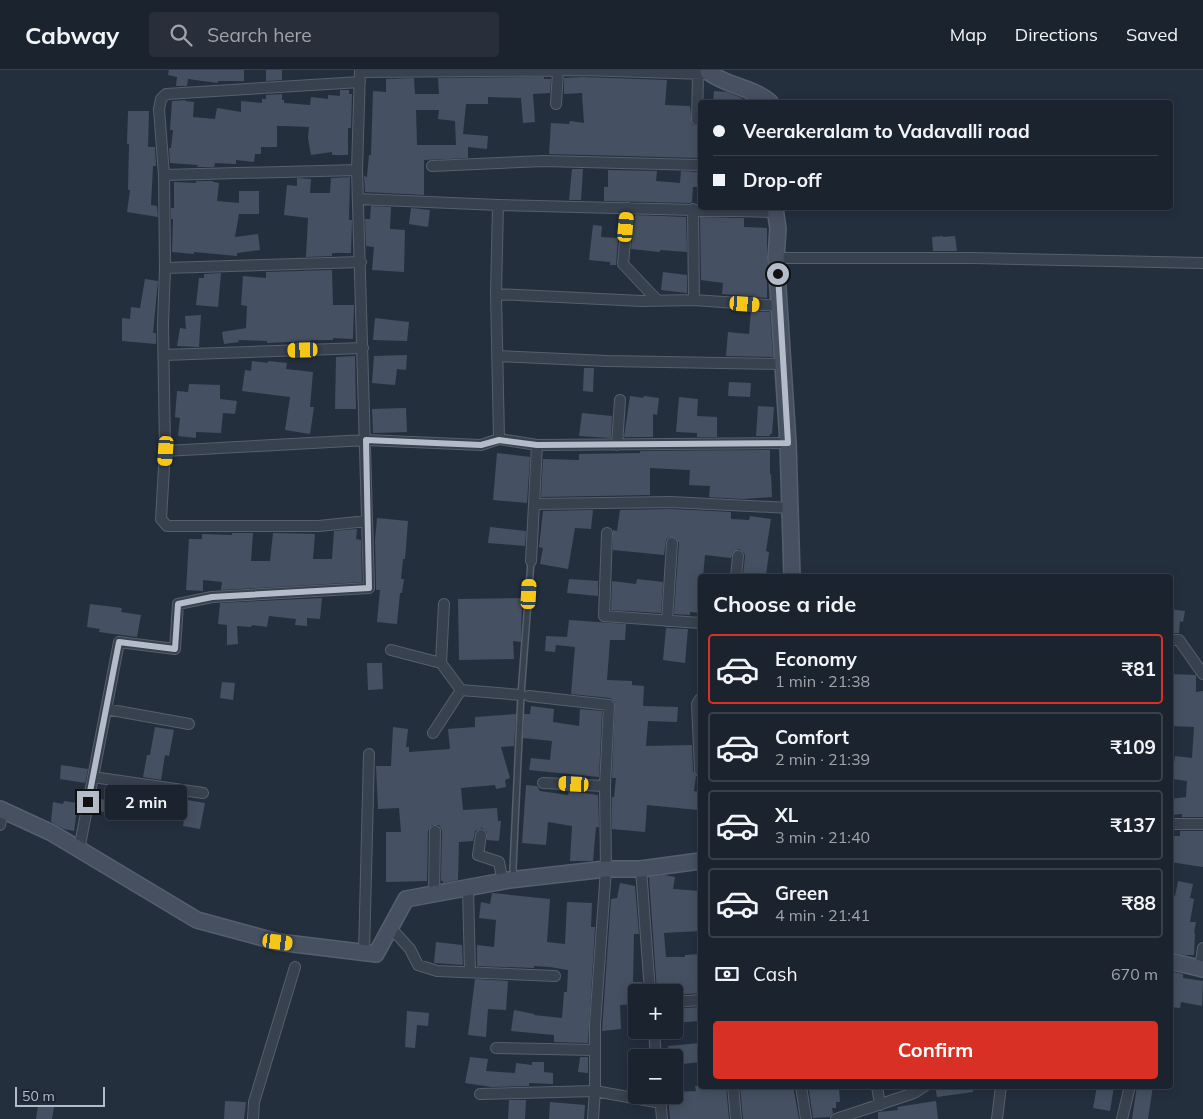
<!DOCTYPE html>
<meta charset="utf-8">
<style>
:root{--surface:#1b232e;--page:#282f3a;--text:#f1f3f6;--muted:#a0a4aa;--line:#39404a;--accent:#d93025}
body{margin:0;font-family:Mulish,sans-serif;background:var(--page);color:var(--text);height:100vh;display:flex;flex-direction:column;font-size:19px;white-space:nowrap}
*{box-sizing:border-box;margin:0}
p{font-size:16px;color:var(--muted)}
.icon{flex:none;width:28px;height:28px;fill:none;stroke:currentColor;stroke-width:2;stroke-linecap:round;stroke-linejoin:round}
.map{position:relative;flex:1;overflow:hidden}
.drawer{position:absolute;left:698px;top:504px;width:475px;height:515px;display:flex;flex-direction:column;background:var(--surface);border-radius:5px;box-shadow:0 2px 12px #0003,0 0 0 1px var(--line)}
.drawer>*{flex:none}
.hud{position:absolute;left:698px;top:30px;width:475px;height:110px;border-radius:5px;box-shadow:0 2px 12px #0003,0 0 0 1px var(--line);display:grid;align-content:center;height:110px;padding:0 15px;background:var(--surface)}
.controls{position:absolute;left:628px;top:914px;display:grid;gap:10px}
.controls a{display:grid;place-items:center;width:55px;height:55px;border-radius:5px;background:var(--surface);box-shadow:0 2px 12px #0003,0 0 0 1px var(--line);font-size:25px}
.scale{position:absolute;left:15px;bottom:12px;width:90px;box-sizing:border-box;padding-left:5px;border:2px solid #b4bcc9;border-top:0;font-size:14px;line-height:18px;white-space:nowrap;color:#b4bcc9;-webkit-text-stroke:4px #1d2633;paint-order:stroke}
.end{position:absolute;width:22px;height:22px;margin:-11px;border:6px solid #b4bcc9;background:#111;box-shadow:0 0 0 2px #111}
.from{border-radius:50%}
.bubble{position:absolute;height:35px;border-radius:5px;background:var(--surface);box-shadow:0 2px 12px #0003,0 0 0 1px var(--line);font-size:16px;font-weight:700;line-height:35px;text-align:center}
.car{position:absolute;width:15px;height:30px;margin:-15px -8px;border-radius:6px;box-shadow:0 0 4px 1px #0007;background:linear-gradient(#f5c518 24%,#345 0 40%,#f5c518 0 76%,#345 0 86%,#f5c518 0)}
.hud b{display:flex;align-items:center;gap:18px;height:48px;font-size:19px}
.hud b+b{border-top:1px solid var(--line)}
.hud i{width:12px;height:12px;background:var(--text)}
ul{padding:0;list-style:none}
li{display:flex;align-items:center;gap:15px;height:70px;margin:0 10px 8px;padding:0 5px;border:2px solid var(--line);border-radius:5px}
li div{flex:1}
li b{display:block;font-size:19px}
li em{font-style:normal;font-weight:700}
li.on{border-color:var(--accent)}
li>.icon{width:45px;height:45px;stroke-width:1.5}
h2{padding:0 15px;font-size:22px;line-height:60px}
.pay{display:flex;align-items:center;gap:12px;height:55px;padding:0 15px;font-size:19px}
.pay p{margin-inline-start:auto}
.cta{display:flex;gap:10px;margin-top:auto;padding:10px 15px}
.cta a{flex:1;height:58px;border-radius:5px;background:var(--accent);color:#fff;font-size:20px;font-weight:700;line-height:58px;text-align:center}
header{display:flex;align-items:center;gap:30px;box-sizing:border-box;height:70px;padding:0 25px;background:var(--surface);border-bottom:1px solid var(--line)}
header strong{font-size:24px}
nav{display:flex;gap:28px;margin-inline-start:auto;font-size:18px}
.search{width:350px;height:45px;background:var(--page);display:flex;align-items:center;gap:12px;box-sizing:border-box;padding:0 18px;border-radius:5px;color:var(--muted);font-size:19px}
.map>svg:first-child{display:block}
</style>
<header>
<strong>Cabway</strong>
<div class="search"><svg class="icon" aria-label="search" viewBox="0 0 24 24"><circle cx="10" cy="10" r="6"/><path d="M15 15l6 6"/></svg>Search here</div>
<nav><a>Map</a><a>Directions</a><a>Saved</a></nav>
</header>
<div class="map">
<svg width="1203" height="1049" viewBox="0 0 1203 1049">
<rect width="100%" height="100%" fill="#242f3e"/>
<path fill="#455162" fill-rule="evenodd" d="M169 0H244V11H218V13L188 9 187 16H176L177 7 168 5Z
M266 0H282V10L266 11Z
M544 7V9H551L550 23 533 24 535 52 523 53 521 28 488 27V34H466L463 64 488 66 487 79 468 77V88L424 90V125L365 122 364 106 367 107 369 85H371L373 21 386 22V9L414 8 415 24H439L438 8ZM416 40H439L438 49 455 51 456 75H417Z
M583 7 667 10 665 35 690 36 692 55 700 56V88L549 84 551 53 569 54 570 51 584 53 582 23 564 24V8Z
M340 20H349V24H352L351 58H348V85H332V82L311 85 308 68 309 57 283 56H277V77H261V84H255L254 92 236 90V94L215 93 214 97H197L198 95 170 93 169 78H171L173 60H170L172 31 186 30 185 31 194 32 193 47 215 49 217 38 241 42V31L262 33V29H266V25L282 24V30H284V33L310 35 311 27 328 29V25L340 26Z
M714 21 727 22 742 28 741 32H713Z
M128 41H149L148 77H155L156 96H153L151 135 157 136 158 147 127 142 130 120H128L129 74H127Z
M572 99H583L581 130H569Z
M608 100 657 101 656 111 680 113 681 101 700 102V117H693L692 132 690 133 604 131V117H608Z
M350 107 349 150H352L351 183H332V186L306 187 308 148 284 145 287 115 297 116V108L311 109 310 123H330L331 108Z
M196 111H213V112L219 113 217 131 239 133V121H259V144H239L235 167 258 164 260 180 237 183V186L194 182V184L172 182 173 149H171V138H174V112L196 113Z
M371 136 391 137 390 159 405 160 404 202 372 200 374 177 366 176 365 149H370Z
M411 138 430 140 428 157 409 154Z
M635 145 686 147 687 182 660 180V182L631 179Z
M700 147 744 148V157L767 158V228L722 224 723 213 701 210Z
M593 155 602 156 601 167 618 168 616 195H610V192L589 190Z
M943 166V167L955 166 957 181H933L932 167Z
M332 200 333 235H354L353 269 333 268V270H311V271L267 273V271L238 270 239 272 224 274 222 262 246 258 247 236 241 235 243 206 266 208V202Z
M663 202 687 205V223L661 220Z
M221 203 218 237 196 235 199 208H204V204Z
M145 209 158 211 153 263H156V274L122 271V248L130 249 131 237 140 238Z
M751 241 770 242 773 287 726 286 728 262 749 264Z
M201 245 199 277 177 276 180 258 186 259 185 246Z
M375 248 409 252 407 271 373 270Z
M407 285 406 300 397 299 395 315 372 313 374 286Z
M355 286 356 339H335L336 287Z
M252 291 268 293V291L287 293 286 299 313 302 310 337H314L310 364 285 360 290 327 242 321 245 300 251 301Z
M584 298H594L593 322 583 321Z
M729 312 751 313 750 327 728 326Z
M189 314 220 315V329L237 331 235 344 223 343 221 363 196 362V368L178 366 180 348 175 347 177 321 188 322Z
M630 326 643 328 644 326 659 328 657 345 653 344V367H624Z
M679 327 698 329 697 346 717 347V367H697V363L676 362Z
M758 336 774 337 772 364H770V366H756Z
M406 338 407 362 373 363 372 339Z
M582 343 612 346 611 368 579 366Z
M770 380V404H771L772 427 743 429 709 427 710 416 689 415 690 400 650 398V425L541 427 543 389 579 390V384L640 383V381Z
M497 383 530 387 527 433 493 430Z
M671 439 731 442V449L749 450 750 446 771 449 766 481 769 482 766 506H743L745 486 744 483 739 479 733 482 731 488 705 485 703 506H700V543L690 542V545L674 544 679 473 676 468 669 467 666 470 664 485 613 480V460L617 461 620 440Z
M593 440 591 459 575 458 568 499 540 494 543 478 539 477 543 441Z
M377 448 408 451 405 489H403L401 509H404L402 523H400L397 554 377 552 380 520H376V514L375 471Z
M490 457 526 461 525 476 488 473Z
M357 459 356 469 361 470 362 512 221 520 222 512 203 510V521L186 520 189 469H202V464L232 465V463H253L251 491H270L273 463 315 464 313 489H332L334 461Z
M569 509 598 511V526L567 523Z
M637 509 663 512 661 543 611 540 612 511 636 514Z
M322 528 320 549 307 548V556L295 555 296 549 269 546 267 557 252 555 251 557 237 556 238 574 227 575V555L218 554 220 533Z
M522 528 521 572 513 571 514 589 459 590 458 529Z
M90 534 122 538 121 542 141 545 137 567 99 562 100 559 87 557Z
M1170 539 1185 541 1183 552 1180 551 1179 563H1170Z
M569 550 626 554 625 570H610L607 610 632 611V615L644 616 643 636 678 637 677 652 648 651 646 676 692 675 693 701 696 706 694 721 700 722 698 740 647 735 645 762 612 759V727H614L616 708H612L615 632 610 628 571 624 575 577 556 575 555 582 545 581 546 566 567 567Z
M666 558 688 559 685 593 663 590Z
M367 593H382L383 619 368 620Z
M1170 604 1196 605V622L1203 621V747H1182V744L1170 745V729L1186 727 1187 711 1172 709 1175 686 1192 688 1194 657 1170 656Z
M222 612 235 613 233 630 220 628Z
M531 636 554 639 553 652 579 656 580 639 602 641 599 707 529 700 531 688 550 690 552 671 523 668 524 644H530Z
M516 644 514 676 501 677 510 708 505 710 506 717 496 719 495 715 461 718 463 740 497 738 498 751H501L499 771 487 770V762L482 758 475 761 473 771 459 772 458 810 443 813V811H441L442 761 439 755H432L428 761 427 811 386 812V762H401L399 738 378 739 376 696H391L393 657 408 659 406 677H409V682L450 679 448 659 475 657V647Z
M155 657 174 660 169 686 165 685 161 710 143 707 147 685H150Z
M61 695 88 699 85 713 60 709Z
M526 715 537 716 540 721 568 725 569 721 598 725 599 757H596L593 791H570L572 756 548 752 546 775 522 773Z
M123 720 141 722 137 751 119 748 120 745 99 741 101 729 121 733Z
M187 730 205 733 200 759 183 756Z
M64 731 78 733 74 761 64 759 51 752 53 732 63 734Z
M1180 761H1203V797L1170 792V766H1180Z
M664 805 675 807 673 819 700 821V861L664 863 666 887H685V885L700 884V923L674 925V922H657L649 807Z
M1178 811 1193 814 1190 828 1194 829 1190 852H1196L1194 863H1195L1194 885H1185L1170 882V825L1175 826Z
M620 813 635 816 639 864H634L633 912H642L643 922H636V934L620 935 621 959 602 961 611 829 617 828Z
M492 823 550 829 547 872 565 874 567 832 592 833 591 857H595L588 973 554 972V965L511 961 514 940 534 944V945L562 948 564 922H567L568 900 550 897 534 896V898L477 896V875L494 877 496 850 479 848 481 832 490 834Z
M436 872 462 875 463 895 434 893Z
M1170 901 1183 904V908L1203 911 1202 936 1181 932 1180 938 1170 937Z
M475 909 508 911 506 940 488 939 486 967 468 965Z
M700 937V951L674 953V939Z
M407 941 429 943 428 956 417 955 415 978 405 977Z
M700 973V992L674 995V988H669L668 976Z
M470 987 488 989 486 1001 515 1003 516 993 532 995V992H544V1002L553 1003V1014L529 1013V1016L492 1017 465 1013Z
M580 987H588V1003L578 1002Z
M695 1016H726L729 1049H670L668 1025H674V1022L696 1021Z
M740 1016H793L799 1049H743Z
M935 1016H973V1022L937 1027Z
M1097 1016H1114L1110 1041 1093 1038Z
M1137 1016H1153L1148 1049H1132Z
M839 1018 840 1032H836V1038H832L833 1043 830 1047 813 1048 809 1020Z
M509 1030H526L525 1049H508Z
M225 1031 246 1032 244 1049H224Z
M936 1031 938 1049H878V1042H879L898 1040 897 1037Z
M550 1032 585 1035 584 1049H549Z
M38 1035 54 1037 52 1049H36Z"/>
<g fill="none" stroke-linecap="round" stroke-linejoin="round">
<defs>
<path id="lane" d="M514 807 513 798 521 625 531 491"/>
<path id="street" d="M360 2 583 0 704 4 708 2
M360 12 166 24 161 29 159 39 164 105 165 198 163 255 165 381 161 449 167 456H319L367 451
M556 34 558 1
M697 50 698 4
M432 96 544 91 700 95
M164 105 357 100
M358 129 498 135 775 142
M498 135 496 224 499 369
M628 138 623 194 657 230
M693 139 694 230
M776 188H974L1203 193
M165 198 361 192
M496 224 642 231 694 230 780 236
M164 285 363 278
M497 286 607 291 784 294
M617 375 620 330
M165 381 366 370 481 375 499 369 537 375 788 373
M534 434 537 375
M607 463 604 546 700 553
M531 491 534 434 671 432 791 438
M736 506 738 486
M444 534 441 593 461 620 521 625
M667 551 672 473
M1170 570H1179L1203 604
M391 580 441 593
M529 626 609 635 605 716 606 799 595 955V1021L661 1033
M700 629 697 634 700 701
M106 639 189 654
M433 663 461 620
M93 707 203 723
M543 713 605 716
M1170 754H1203
M0 755 3 741
M481 765 478 785 499 792 503 812
M79 780 119 572 175 579 178 534 212 527 369 518 357 100 360 0
M641 799 650 922
M468 818 470 902
M434 824 435 761
M391 858 410 879 418 895 437 901 555 906
M364 883 369 684
M1200 898 1203 878
M674 932 700 930
M654 960 656 988
M496 978 595 980
M733 1016 736 1049
M801 1016 806 1049
M877 1016 880 1035
M480 1024 595 1021 593 1049
M660 1025 662 1049
M253 1049 254 1032 295 897
M836 1049 914 1023 925 1016
M997 1049 1001 1016
M1122 1049 1130 1016"/>
<path id="secondary" d="M708 0V2C727 16 754 18 770 32
M775 138 778 159 776 188 788 373 792 506
M0 739 52 763 197 850 278 872 376 884 406 829 509 810 606 799H641L700 791
M1170 891 1203 899"/>
</defs>
<use href="#lane" stroke="#565f6c" stroke-width="8"/>
<use href="#street" stroke="#565f6c" stroke-width="12"/>
<use href="#secondary" stroke="#565f6c" stroke-width="18"/>
<use href="#lane" stroke="#38414e" stroke-width="5"/>
<use href="#street" stroke="#38414e" stroke-width="10"/>
<use href="#secondary" stroke="#465061" stroke-width="15"/>
</g>
<g fill="none" stroke-linecap="round" stroke-linejoin="round">
<path stroke="#b4bcc9" stroke-width="6" d="M88 732 119 572 175 579 178 534 212 527 369 518 366 370 481 375 499 370 537 375 788 373 778 204"/>
</g>
</svg>
<div class="controls">
<a>+</a>
<a>−</a>
</div>
<div class="scale">50 m</div>
<i class="end from" style="left:778px;top:204px"></i>
<i class="end" style="left:88px;top:732px"></i>
<div class="bubble" style="left:105px;top:715px;width:82px">2 min</div>
<i class="car" style="left:626px;top:157px;rotate:5deg"></i>
<i class="car" style="left:745px;top:234px;rotate:94deg"></i>
<i class="car" style="left:303px;top:280px;rotate:268deg"></i>
<i class="car" style="left:166px;top:381px;rotate:184deg"></i>
<i class="car" style="left:529px;top:524px;rotate:3deg"></i>
<i class="car" style="left:574px;top:714px;rotate:273deg"></i>
<i class="car" style="left:278px;top:872px;rotate:97deg"></i>
<div class="hud">
<b><i class="from"></i>Veerakeralam to Vadavalli road</b>
<b><i></i>Drop-off</b>
</div>
<section class="drawer">
<h2>Choose a ride</h2>
<ul>
<li class="on"><svg class="icon" aria-label="car" viewBox="0 0 24 24"><path d="M5 17H2v-5l4-1 3-4h7l3 4 3 1v5h-3M9 17h6M6 11h13"/><circle cx="7" cy="17" r="2"/><circle cx="17" cy="17" r="2"/></svg><div><b>Economy</b><p>1 min · 21:38</p></div><em>₹81</em></li>
<li><svg class="icon" aria-label="car" viewBox="0 0 24 24"><path d="M5 17H2v-5l4-1 3-4h7l3 4 3 1v5h-3M9 17h6M6 11h13"/><circle cx="7" cy="17" r="2"/><circle cx="17" cy="17" r="2"/></svg><div><b>Comfort</b><p>2 min · 21:39</p></div><em>₹109</em></li>
<li><svg class="icon" aria-label="car" viewBox="0 0 24 24"><path d="M5 17H2v-5l4-1 3-4h7l3 4 3 1v5h-3M9 17h6M6 11h13"/><circle cx="7" cy="17" r="2"/><circle cx="17" cy="17" r="2"/></svg><div><b>XL</b><p>3 min · 21:40</p></div><em>₹137</em></li>
<li><svg class="icon" aria-label="car" viewBox="0 0 24 24"><path d="M5 17H2v-5l4-1 3-4h7l3 4 3 1v5h-3M9 17h6M6 11h13"/><circle cx="7" cy="17" r="2"/><circle cx="17" cy="17" r="2"/></svg><div><b>Green</b><p>4 min · 21:41</p></div><em>₹88</em></li>
</ul>
<div class="pay"><svg class="icon" aria-label="cash" viewBox="0 0 24 24"><path d="M3 7h18v10H3z"/><circle cx="12" cy="12" r="2"/></svg>Cash<p>670 m</p></div>
<div class="cta"><a>Confirm</a></div>
</section>
</div>
